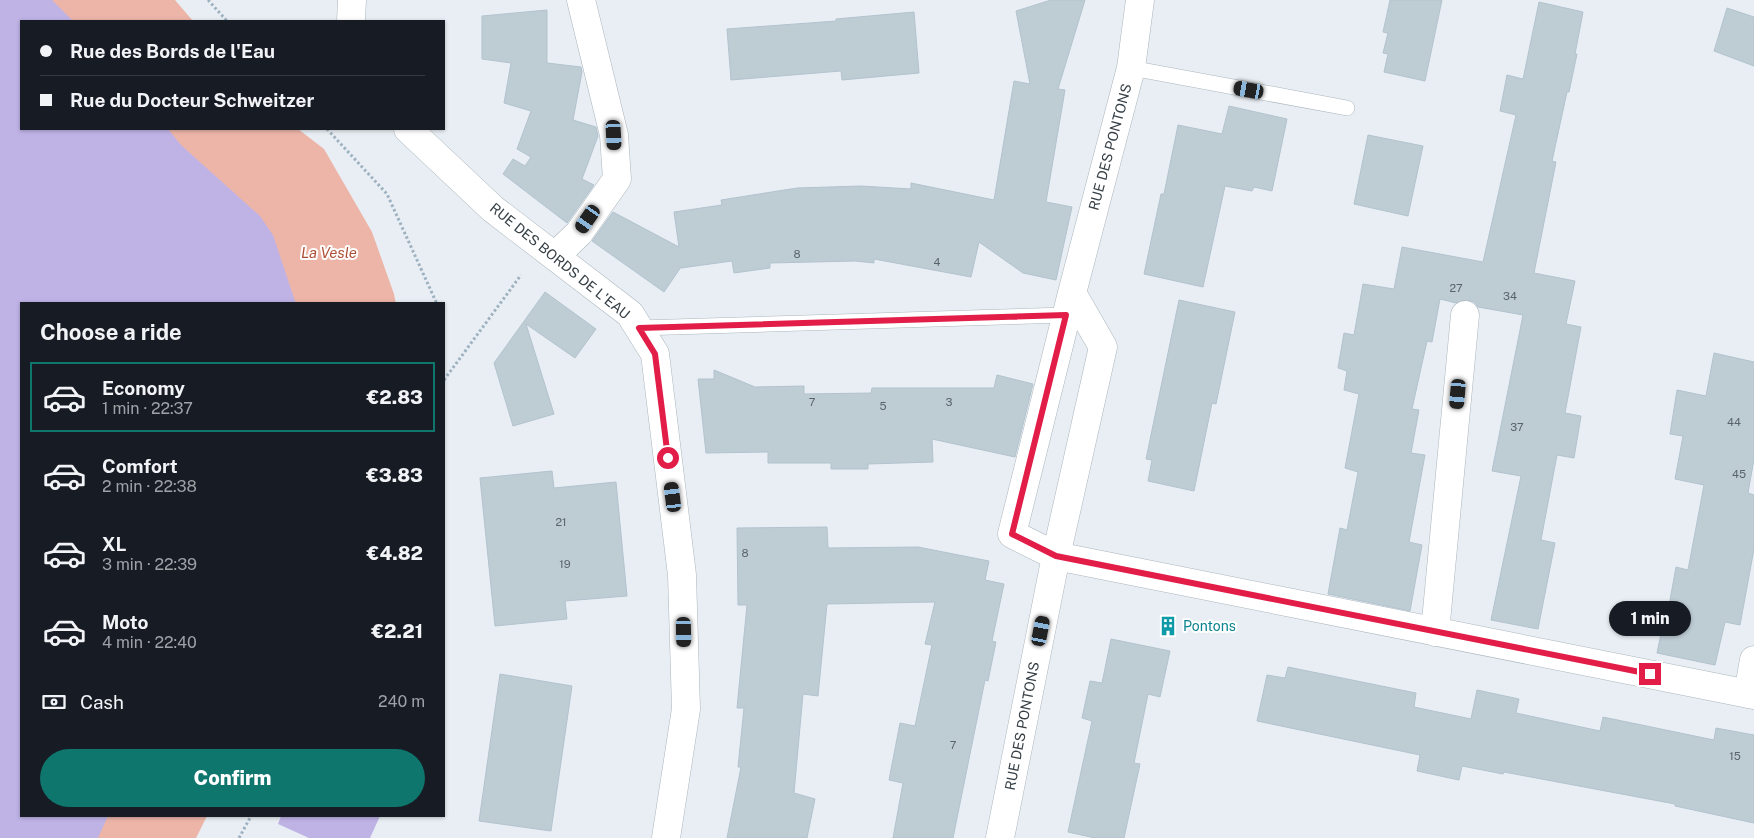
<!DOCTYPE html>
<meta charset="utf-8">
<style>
:root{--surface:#171b24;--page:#242831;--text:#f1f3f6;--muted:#9ea1a6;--line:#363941;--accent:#0f766e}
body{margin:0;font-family:"Public Sans",sans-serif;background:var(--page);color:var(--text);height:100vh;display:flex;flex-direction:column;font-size:19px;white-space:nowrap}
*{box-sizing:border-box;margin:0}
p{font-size:16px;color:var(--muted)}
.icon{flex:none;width:28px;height:28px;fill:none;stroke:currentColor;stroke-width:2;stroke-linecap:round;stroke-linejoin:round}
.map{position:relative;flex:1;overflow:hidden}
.side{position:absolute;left:20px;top:302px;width:425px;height:515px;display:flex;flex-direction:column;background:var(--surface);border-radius:0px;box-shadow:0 1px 4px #0004}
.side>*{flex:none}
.banner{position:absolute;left:20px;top:20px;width:425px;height:110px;border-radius:0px;box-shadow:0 1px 4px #0004;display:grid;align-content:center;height:110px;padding:0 20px;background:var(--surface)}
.end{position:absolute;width:22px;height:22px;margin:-11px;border:6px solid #e11d48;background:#fff;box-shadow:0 0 0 2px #fff}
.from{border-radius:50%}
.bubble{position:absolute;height:35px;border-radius:18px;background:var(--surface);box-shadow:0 1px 4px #0004;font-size:16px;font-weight:800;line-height:35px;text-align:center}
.car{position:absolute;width:15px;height:30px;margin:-15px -8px;border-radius:6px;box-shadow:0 0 4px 1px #0007;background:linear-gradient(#222 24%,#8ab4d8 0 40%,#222 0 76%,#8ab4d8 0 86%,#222 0)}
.banner b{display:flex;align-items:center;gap:18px;height:48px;font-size:19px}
.banner b+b{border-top:1px solid var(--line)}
.banner i{width:12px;height:12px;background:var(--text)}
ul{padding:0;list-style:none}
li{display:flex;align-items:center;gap:15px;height:70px;margin:0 10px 8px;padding:0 10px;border:2px solid transparent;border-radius:0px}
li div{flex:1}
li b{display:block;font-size:19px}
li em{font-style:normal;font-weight:800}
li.active{border-color:var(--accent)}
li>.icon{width:45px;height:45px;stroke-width:1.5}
h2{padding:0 20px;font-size:22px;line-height:60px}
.pay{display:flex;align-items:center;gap:12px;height:55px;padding:0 20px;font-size:19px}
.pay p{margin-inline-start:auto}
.cta{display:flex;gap:10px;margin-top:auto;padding:10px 20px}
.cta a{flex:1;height:58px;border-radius:30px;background:var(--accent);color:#fff;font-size:20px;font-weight:800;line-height:58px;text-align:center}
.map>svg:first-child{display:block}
</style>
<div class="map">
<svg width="1754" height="838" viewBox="0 0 1754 838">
<rect width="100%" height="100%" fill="#e8eef3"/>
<path fill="#bfb3e6" d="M0 0H116L136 21H21V129H234L362 304H21V816H176L165 838H0Z
M281 816H380L370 838H309L278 824Z"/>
<path fill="#edb5a8" d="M52 0H175L193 21H73Z
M168 129H298L324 149 372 232 394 294 396 304H296L273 235 260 216 181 145Z
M108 816H207L196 838H98Z"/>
<path fill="#beccd4" stroke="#b2c3cf" d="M1051 0H1085L1058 89 1065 90 1046 202 1072 207 1056 280 1023 273 979 242 971 277 874 259V263L855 261 770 263V268L734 273 732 261 681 268V267L664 292 592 241 613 212 679 247 674 212 722 205 721 200 797 188 861 186 911 189V183L994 200 1014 81 1030 84 1016 11Z
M1390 0H1442L1425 81 1384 72 1388 54 1383 53 1388 33 1383 32Z
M1539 2 1583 12 1575 54H1577L1569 92H1567L1552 161 1556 162 1534 273 1575 281 1566 324 1581 327 1565 413 1581 416 1574 458 1557 455 1541 540 1555 543 1538 629 1491 620 1521 476 1492 471 1523 315 1478 307 1474 302 1467 300 1456 303 1440 299 1432 342 1427 341 1412 409 1419 410 1411 453 1425 455 1409 542 1422 545 1410 611 1328 594 1340 528 1347 530 1358 472 1345 468 1359 394 1344 390 1347 371 1338 368 1344 333 1354 335 1363 284 1394 289 1402 247 1483 262 1516 115 1500 111 1507 75 1523 79Z
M1727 8 1754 17V66L1714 51Z
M547 10V63L581 67 582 72 573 120 596 127 598 136 582 179 594 185 567 223 503 174 513 159 525 166 531 157 517 149 531 111 504 103 511 63 482 59V16Z
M914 12 919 73 842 80 841 71 731 80 727 29 836 21V19Z
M1229 106 1287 119 1272 191 1254 187 1252 191 1225 186 1203 287 1144 274 1161 194H1164L1178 125 1222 134Z
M1368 135 1423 146 1408 216 1354 204Z
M545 292 596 329 575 358 526 324 554 414 513 426 494 363Z
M1179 300 1235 312 1216 404 1212 403 1194 491 1148 481 1152 460 1146 459Z
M1714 353 1754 362V459L1748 493 1754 495V549L1740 625 1725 622 1715 665 1657 653 1666 610 1668 611 1676 567 1688 570 1704 485 1675 479 1683 436 1670 434 1677 390 1706 396Z
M714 370 755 387 804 386V394L871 393 872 388H994L997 375 1033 384 1015 457 932 439 933 462 868 464V469H831V463H768V452L706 453 698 379H714Z
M552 471 554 488 616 482 627 596 565 601 567 619 495 626 480 478Z
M827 527 828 548 918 547 989 561 985 580 1004 584 992 641 996 642 988 681 985 680 953 838H893L903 783 889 780 900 723 915 726 932 645 925 644 935 602 827 604 818 696 803 694 794 793 815 799 807 838H727L741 767H738L744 708H737L747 605H738L737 528Z
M1111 639 1170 651 1160 697 1148 694 1134 763 1140 764 1124 838H1095L1068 832 1092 721 1082 718 1090 681 1102 683Z
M1288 667 1416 693 1414 707 1471 719 1477 690 1519 699 1516 713 1600 731 1603 717 1714 740 1716 728 1754 735V823L1675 806V804L1504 772 1503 774 1462 766 1459 780 1417 771 1420 755 1257 721 1267 675 1285 678Z
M500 674 572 686 551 831 479 821Z"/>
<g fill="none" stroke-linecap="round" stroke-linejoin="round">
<defs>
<path id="lane" d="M1131 68 1347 108
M639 328 1066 315"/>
<path id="street" d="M1140 0 1131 68 1072 293 1012 534 1056 556 1754 695
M351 21 352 0
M408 129 493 209 630 314 655 354 682 575 686 709 666 838
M555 256 579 233 617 179 614 135 581 0
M1435 632 1465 315
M1748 694 1754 660
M1000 838 1056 556 1103 347 1072 293"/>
</defs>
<use href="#lane" stroke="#abb6be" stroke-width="16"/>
<use href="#street" stroke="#abb6be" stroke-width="29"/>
<path stroke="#9db1c0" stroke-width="3" stroke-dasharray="2.5 2.5" stroke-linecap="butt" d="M208 0 227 21
M327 129 387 194 437 304
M444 380 521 275
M239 838 251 816"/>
<use href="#lane" stroke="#fff" stroke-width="15"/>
<use href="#street" stroke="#fff" stroke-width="28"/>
</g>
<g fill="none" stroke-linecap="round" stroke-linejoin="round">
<path stroke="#e11d48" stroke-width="6" d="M668 458 655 354 639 328 1066 315 1012 534 1056 556 1650 674"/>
</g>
<defs>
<symbol id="building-bare" viewBox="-9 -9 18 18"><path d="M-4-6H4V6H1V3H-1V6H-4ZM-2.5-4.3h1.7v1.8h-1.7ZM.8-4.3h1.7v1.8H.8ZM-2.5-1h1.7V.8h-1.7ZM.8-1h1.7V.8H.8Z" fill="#0f9aa8" stroke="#fff" stroke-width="2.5" paint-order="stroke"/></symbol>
</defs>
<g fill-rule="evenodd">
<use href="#building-bare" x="1154" y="612" width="28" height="28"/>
</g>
<g text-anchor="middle" stroke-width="4" stroke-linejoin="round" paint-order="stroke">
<g font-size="11" fill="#59636a">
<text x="797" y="258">8</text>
<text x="937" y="266">4</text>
<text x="1456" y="292">27</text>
<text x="1510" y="300">34</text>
<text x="812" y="406">7</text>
<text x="949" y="406">3</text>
<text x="883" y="410">5</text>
<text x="1734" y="426">44</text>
<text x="1517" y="431">37</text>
<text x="1739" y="478">45</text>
<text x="561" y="526">21</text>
<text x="745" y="557">8</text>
<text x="565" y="568">19</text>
<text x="953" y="749">7</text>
<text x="1735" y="760">15</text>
</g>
<g font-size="14" fill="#374046" stroke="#fff">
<text transform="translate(1110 147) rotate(-75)" y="5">RUE DES PONTONS</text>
<text transform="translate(560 261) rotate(39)" y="5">RUE DES BORDS DE L'EAU</text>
<text transform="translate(1022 726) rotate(-79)" y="5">RUE DES PONTONS</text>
</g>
<g font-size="14" fill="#0d838f" stroke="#fff" text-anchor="start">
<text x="1183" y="631">Pontons</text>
</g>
<g font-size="15" font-style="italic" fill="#ae4e35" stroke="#fff">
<text x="329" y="258">La Vesle</text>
</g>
</g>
</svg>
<i class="end from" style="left:668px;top:458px"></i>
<i class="end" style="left:1650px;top:674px"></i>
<div class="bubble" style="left:1609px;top:601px;width:82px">1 min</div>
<i class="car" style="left:1249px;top:90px;rotate:280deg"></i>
<i class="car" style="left:614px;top:135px;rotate:177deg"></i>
<i class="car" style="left:588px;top:219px;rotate:215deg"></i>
<i class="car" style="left:1458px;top:394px;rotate:185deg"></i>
<i class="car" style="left:673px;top:497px;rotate:353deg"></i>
<i class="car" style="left:1041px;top:631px;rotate:11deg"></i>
<i class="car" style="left:684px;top:632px;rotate:179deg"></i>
<div class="banner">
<b><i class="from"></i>Rue des Bords de l'Eau</b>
<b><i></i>Rue du Docteur Schweitzer</b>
</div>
<section class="side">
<h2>Choose a ride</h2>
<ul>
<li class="active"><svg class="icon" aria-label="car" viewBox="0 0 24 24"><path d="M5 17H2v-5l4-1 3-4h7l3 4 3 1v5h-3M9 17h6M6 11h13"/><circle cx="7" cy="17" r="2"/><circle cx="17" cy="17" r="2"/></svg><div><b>Economy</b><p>1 min · 22:37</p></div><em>€2.83</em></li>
<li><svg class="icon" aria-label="car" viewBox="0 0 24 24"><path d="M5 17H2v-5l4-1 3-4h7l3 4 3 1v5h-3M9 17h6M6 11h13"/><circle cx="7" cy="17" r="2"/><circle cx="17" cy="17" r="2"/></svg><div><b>Comfort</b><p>2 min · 22:38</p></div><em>€3.83</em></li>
<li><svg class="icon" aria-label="car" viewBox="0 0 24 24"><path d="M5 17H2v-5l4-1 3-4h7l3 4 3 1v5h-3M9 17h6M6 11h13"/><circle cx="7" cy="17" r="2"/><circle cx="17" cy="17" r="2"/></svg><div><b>XL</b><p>3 min · 22:39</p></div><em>€4.82</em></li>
<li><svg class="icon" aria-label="car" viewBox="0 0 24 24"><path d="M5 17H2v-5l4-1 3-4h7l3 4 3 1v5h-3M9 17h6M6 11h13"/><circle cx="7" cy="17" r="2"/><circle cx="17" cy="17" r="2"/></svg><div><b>Moto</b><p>4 min · 22:40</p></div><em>€2.21</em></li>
</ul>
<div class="pay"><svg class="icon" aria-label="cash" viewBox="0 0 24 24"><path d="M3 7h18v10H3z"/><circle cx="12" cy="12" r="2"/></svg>Cash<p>240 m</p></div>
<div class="cta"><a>Confirm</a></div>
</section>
</div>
